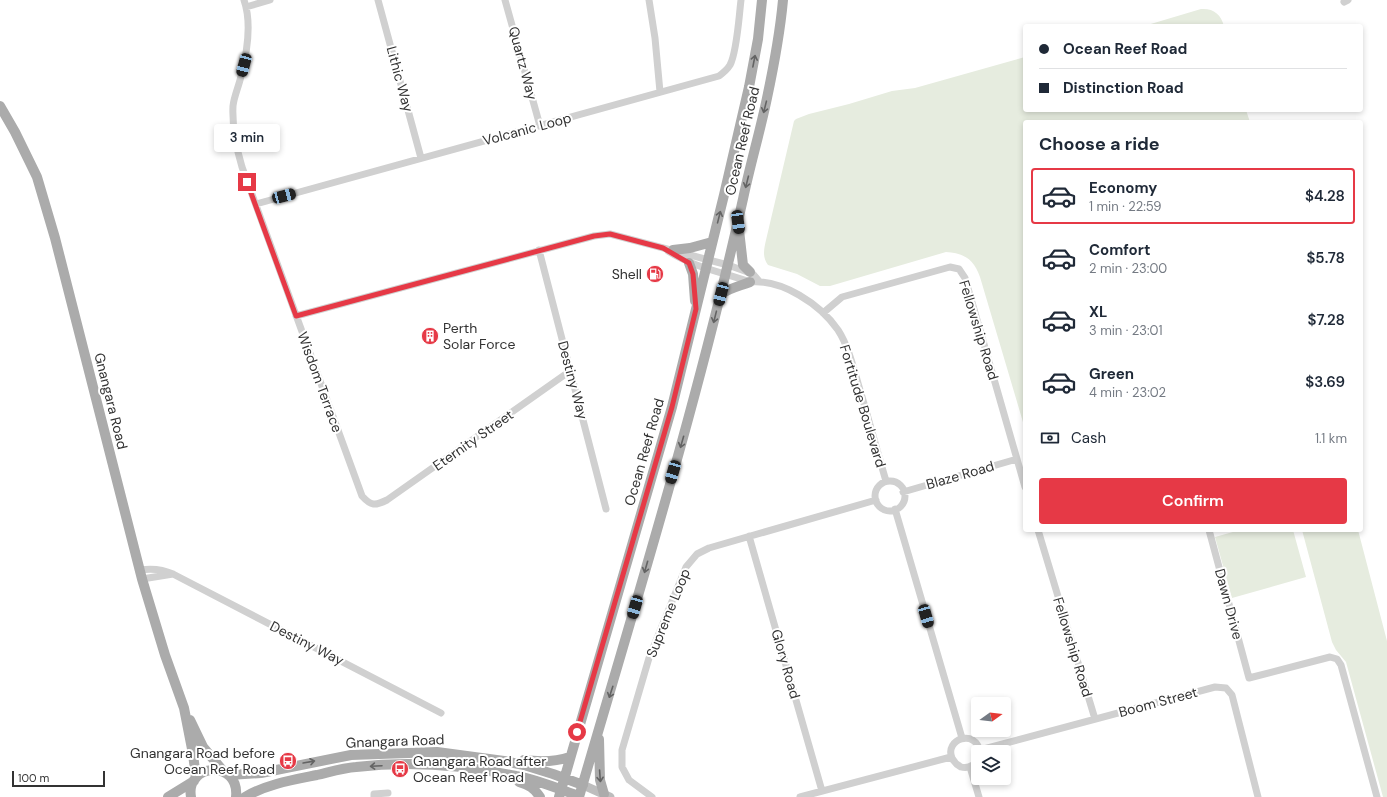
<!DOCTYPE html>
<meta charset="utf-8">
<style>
:root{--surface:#fff;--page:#f2f2f3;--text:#1f2937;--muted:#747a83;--line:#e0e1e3;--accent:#e63946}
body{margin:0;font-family:"DM Sans",sans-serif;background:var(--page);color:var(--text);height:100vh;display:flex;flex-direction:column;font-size:15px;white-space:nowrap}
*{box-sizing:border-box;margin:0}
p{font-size:13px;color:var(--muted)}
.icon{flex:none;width:22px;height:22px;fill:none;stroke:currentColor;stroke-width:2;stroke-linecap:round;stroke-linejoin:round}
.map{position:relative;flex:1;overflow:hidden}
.details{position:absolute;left:1023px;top:120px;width:340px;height:412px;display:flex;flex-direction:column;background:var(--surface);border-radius:4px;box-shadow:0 2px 6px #0003}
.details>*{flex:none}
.banner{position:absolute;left:1023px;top:24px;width:340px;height:88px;border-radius:4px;box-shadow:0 2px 6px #0003;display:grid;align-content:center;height:88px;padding:0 16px;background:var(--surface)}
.needle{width:26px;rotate:75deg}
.buttons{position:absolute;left:971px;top:697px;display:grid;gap:8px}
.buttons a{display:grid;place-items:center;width:40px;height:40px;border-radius:4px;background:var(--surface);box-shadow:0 2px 6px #0003;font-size:20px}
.scale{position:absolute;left:12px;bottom:10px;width:93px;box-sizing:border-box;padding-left:4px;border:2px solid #333;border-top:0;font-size:11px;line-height:14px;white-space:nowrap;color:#333;-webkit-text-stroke:3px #fff;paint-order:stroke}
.end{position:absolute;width:18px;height:18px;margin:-9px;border:5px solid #e63946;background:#fff;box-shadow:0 0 0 2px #fff}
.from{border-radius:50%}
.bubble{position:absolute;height:28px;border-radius:4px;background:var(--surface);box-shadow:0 2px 6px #0003;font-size:13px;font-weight:600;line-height:28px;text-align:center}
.car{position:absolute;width:12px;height:24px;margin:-12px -6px;border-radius:5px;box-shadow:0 0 3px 1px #0007;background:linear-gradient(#222 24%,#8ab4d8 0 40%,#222 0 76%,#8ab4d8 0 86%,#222 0)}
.banner b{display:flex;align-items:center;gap:14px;height:38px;font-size:15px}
.banner b+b{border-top:1px solid var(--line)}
.banner i{width:10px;height:10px;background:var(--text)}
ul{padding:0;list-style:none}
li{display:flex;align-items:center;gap:12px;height:56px;margin:0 8px 6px;padding:0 8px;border:2px solid transparent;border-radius:4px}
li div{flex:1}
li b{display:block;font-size:15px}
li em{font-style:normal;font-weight:600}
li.active{border-color:var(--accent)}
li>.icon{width:36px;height:36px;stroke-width:1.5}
h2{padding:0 16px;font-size:18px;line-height:48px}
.pay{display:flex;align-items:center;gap:10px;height:44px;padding:0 16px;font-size:15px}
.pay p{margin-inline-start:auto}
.button{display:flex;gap:8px;margin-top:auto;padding:8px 16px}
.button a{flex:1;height:46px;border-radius:4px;background:var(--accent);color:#fff;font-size:16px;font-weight:600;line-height:46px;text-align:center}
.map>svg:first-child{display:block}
</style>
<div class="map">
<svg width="1387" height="797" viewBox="0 0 1387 797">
<rect width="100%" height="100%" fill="#fff"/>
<path fill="#e6ecdf" d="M1201 9C1213 8 1221 14 1224 26H1144Z
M1025 57V110H1246L1250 122H1025V429L980 277C974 260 965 253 946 252L830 286H820L797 274 768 265C762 257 764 249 766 240L794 121 796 119 809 114 849 104 892 91 915 88Z
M1240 530H1293L1306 577 1232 598 1215 537Z
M1302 530H1358L1387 641V797H1383L1346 662 1336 650 1332 642Z"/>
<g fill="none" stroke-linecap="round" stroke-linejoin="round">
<path stroke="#d0d0d0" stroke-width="7" d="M244 0C252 23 247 53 241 76 239 86 234 96 233 106 232 127 236 147 242 167L362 496C371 506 375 506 387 500L570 371
M378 0 421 158
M505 0 540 126
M649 0 655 38 660 92
M1344 2 1348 0
M246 7 270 0
M256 204 719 76C723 73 727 70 730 65 737 52 739 16 741 0
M539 250 606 509
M668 251C693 267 722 272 750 282 782 279 820 304 838 330 849 347 854 370 860 390 869 420 877 451 886 481
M823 313 842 297 950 267 959 269 965 278 1025 487
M296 316 594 236 610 234 728 265 753 274 759 281
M875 496a15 15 0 1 1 30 0a15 15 0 1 1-30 0Z
M903 492 1017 459
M895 509 962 738
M1038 530 1095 719
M1209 530 1249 678 1330 657 1337 659 1341 665 1377 797
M749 536 822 791
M140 570C153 568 162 569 173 574L441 713
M142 579 173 574
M980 750 1215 687 1226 688 1232 695 1258 797
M978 760C974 765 968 769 961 767 957 765 954 762 952 758 944 739 976 728 980 752
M970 767 979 797
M374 797V794L388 793
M652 797 629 780 622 767V750L649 658 686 567 697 554 709 548 876 500
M800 797 951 757"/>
<path stroke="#bdbdbd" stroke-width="9" d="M583 785 610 797"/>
<path stroke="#ababab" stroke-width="10" d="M0 106 15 132 37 177 55 238 142 579 165 655 184 708 193 754 196 778
M739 230 743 265 750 272
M673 250 690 248 712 242
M689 263 693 274 695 301
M721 294C730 288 740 286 750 282
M190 720 203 747 224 772
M599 739 600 780 604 794
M524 760C540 762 555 762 570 757
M229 775 261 773 351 755 437 752 504 761 524 765 553 774 583 785
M519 782C529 785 534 788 540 797
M168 797 194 781
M191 797C185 763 240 759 236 797
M245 797C267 784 292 780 317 775 330 772 343 768 356 767 408 761 464 765 516 776 538 780 559 789 579 796
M559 797 672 407 724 195 749 87 758 39 762 0
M579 797C637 598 698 401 743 199 750 165 760 132 767 98 774 65 780 33 783 0"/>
</g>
<defs><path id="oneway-shaft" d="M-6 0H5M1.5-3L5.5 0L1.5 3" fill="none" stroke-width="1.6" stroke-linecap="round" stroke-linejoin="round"/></defs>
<g stroke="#636363">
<use href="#oneway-shaft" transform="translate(754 61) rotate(-79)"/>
<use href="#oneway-shaft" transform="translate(765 107) rotate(104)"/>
<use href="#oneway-shaft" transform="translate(747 182) rotate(104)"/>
<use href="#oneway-shaft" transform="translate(719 217) rotate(-76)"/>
<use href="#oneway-shaft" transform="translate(715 317) rotate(104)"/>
<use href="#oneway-shaft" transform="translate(682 442) rotate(106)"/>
<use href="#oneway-shaft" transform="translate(646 567) rotate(106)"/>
<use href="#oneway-shaft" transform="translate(611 692) rotate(108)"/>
<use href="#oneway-shaft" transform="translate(309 762) rotate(-10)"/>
<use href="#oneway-shaft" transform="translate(376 766) rotate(177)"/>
<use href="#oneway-shaft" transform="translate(600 776) rotate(86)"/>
</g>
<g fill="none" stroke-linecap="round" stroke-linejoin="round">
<path stroke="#e63946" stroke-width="5" d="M247 182 296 316 594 236 610 234 663 248 689 263 693 274 696 309 672 407 577 732"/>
</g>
<defs>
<symbol id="fuel-disc" viewBox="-11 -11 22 22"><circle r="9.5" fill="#e63946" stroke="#fff"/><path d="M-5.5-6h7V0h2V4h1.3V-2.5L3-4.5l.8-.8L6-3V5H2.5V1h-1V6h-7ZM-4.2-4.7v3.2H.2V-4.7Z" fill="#fff"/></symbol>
<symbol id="building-disc" viewBox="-11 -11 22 22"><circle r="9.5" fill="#e63946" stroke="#fff"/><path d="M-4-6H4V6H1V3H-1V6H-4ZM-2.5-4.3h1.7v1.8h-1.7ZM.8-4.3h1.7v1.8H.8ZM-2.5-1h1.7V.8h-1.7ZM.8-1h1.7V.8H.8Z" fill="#fff"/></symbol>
<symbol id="bus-disc" viewBox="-11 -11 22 22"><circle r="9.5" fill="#e63946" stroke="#fff"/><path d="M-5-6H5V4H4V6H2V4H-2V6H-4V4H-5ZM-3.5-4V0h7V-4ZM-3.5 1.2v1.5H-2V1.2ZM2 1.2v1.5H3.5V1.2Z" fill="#fff"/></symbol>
</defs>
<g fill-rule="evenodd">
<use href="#fuel-disc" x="645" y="264" width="20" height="20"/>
<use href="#building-disc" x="420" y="326" width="20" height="20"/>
<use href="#bus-disc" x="278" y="751" width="20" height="20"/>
<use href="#bus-disc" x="390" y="759" width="20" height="20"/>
</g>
<g text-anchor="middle" stroke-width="4" stroke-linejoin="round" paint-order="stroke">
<g font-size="14" fill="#333" stroke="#fff">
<text transform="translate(523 63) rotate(75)" y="5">Quartz Way</text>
<text transform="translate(400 79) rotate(75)" y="5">Lithic Way</text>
<text transform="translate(527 129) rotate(-15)" y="5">Volcanic Loop</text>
<text transform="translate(742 141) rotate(-77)" y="5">Ocean Reef Road</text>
<text transform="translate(979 330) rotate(73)" y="5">Fellowship Road</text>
<text transform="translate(573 380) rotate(75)" y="5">Destiny Way</text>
<text transform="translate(320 382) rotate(70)" y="5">Wisdom Terrace</text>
<text transform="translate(111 401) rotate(76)" y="5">Gnangara Road</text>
<text transform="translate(863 406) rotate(73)" y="5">Fortitude Boulevard</text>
<text transform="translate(473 440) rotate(-35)" y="5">Eternity Street</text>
<text transform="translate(644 452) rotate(-74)" y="5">Ocean Reef Road</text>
<text transform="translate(960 475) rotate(-16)" y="5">Blaze Road</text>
<text transform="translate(1229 604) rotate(75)" y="5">Dawn Drive</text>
<text transform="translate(668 613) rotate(-68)" y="5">Supreme Loop</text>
<text transform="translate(307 643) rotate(27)" y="5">Destiny Way</text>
<text transform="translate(1073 647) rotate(73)" y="5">Fellowship Road</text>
<text transform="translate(786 664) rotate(74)" y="5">Glory Road</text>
<text transform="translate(1158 702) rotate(-15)" y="5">Boom Street</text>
<text transform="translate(395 741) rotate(-2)" y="5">Gnangara Road</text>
</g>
<g font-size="14" fill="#333" stroke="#fff" text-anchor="end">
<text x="642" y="279">Shell</text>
<text x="443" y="333" text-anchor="start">Perth<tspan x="443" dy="16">Solar Force</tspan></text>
<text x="275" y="758">Gnangara Road before<tspan x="275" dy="16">Ocean Reef Road</tspan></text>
<text x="413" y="766" text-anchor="start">Gnangara Road after<tspan x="413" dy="16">Ocean Reef Road</tspan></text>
</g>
</g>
</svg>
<div class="buttons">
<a><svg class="needle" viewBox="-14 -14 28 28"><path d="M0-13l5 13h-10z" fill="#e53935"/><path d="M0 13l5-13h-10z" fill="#747a83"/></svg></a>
<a><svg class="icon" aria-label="layers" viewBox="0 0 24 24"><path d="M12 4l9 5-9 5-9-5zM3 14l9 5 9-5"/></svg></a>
</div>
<div class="scale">100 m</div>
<i class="end from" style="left:577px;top:732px"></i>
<i class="end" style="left:247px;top:182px"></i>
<div class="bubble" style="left:214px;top:124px;width:66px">3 min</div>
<i class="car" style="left:244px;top:65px;rotate:195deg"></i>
<i class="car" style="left:284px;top:196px;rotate:75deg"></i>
<i class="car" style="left:738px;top:222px;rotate:172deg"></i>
<i class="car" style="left:721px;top:294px;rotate:194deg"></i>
<i class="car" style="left:673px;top:472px;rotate:196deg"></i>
<i class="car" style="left:635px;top:607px;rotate:196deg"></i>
<i class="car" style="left:926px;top:616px;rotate:164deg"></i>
<div class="banner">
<b><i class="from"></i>Ocean Reef Road</b>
<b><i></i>Distinction Road</b>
</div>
<section class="details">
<h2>Choose a ride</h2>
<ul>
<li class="active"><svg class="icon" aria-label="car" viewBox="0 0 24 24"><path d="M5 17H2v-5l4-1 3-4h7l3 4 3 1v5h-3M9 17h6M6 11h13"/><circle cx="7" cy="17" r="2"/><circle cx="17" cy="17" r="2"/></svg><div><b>Economy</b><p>1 min · 22:59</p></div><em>$4.28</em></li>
<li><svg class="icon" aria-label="car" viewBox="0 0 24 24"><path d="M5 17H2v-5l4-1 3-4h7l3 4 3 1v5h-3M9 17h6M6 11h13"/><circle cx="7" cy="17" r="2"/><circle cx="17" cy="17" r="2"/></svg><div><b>Comfort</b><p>2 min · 23:00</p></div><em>$5.78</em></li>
<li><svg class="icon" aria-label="car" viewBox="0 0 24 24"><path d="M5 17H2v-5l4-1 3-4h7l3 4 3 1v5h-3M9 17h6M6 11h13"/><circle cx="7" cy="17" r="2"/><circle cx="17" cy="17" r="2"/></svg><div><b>XL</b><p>3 min · 23:01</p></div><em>$7.28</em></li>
<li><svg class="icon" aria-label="car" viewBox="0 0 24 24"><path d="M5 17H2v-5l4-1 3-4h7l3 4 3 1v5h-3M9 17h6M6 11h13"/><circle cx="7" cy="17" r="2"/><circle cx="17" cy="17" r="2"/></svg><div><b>Green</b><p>4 min · 23:02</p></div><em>$3.69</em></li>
</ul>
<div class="pay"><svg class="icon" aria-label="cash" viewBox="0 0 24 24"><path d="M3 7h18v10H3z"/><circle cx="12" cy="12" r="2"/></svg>Cash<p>1.1 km</p></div>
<div class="button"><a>Confirm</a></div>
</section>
</div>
